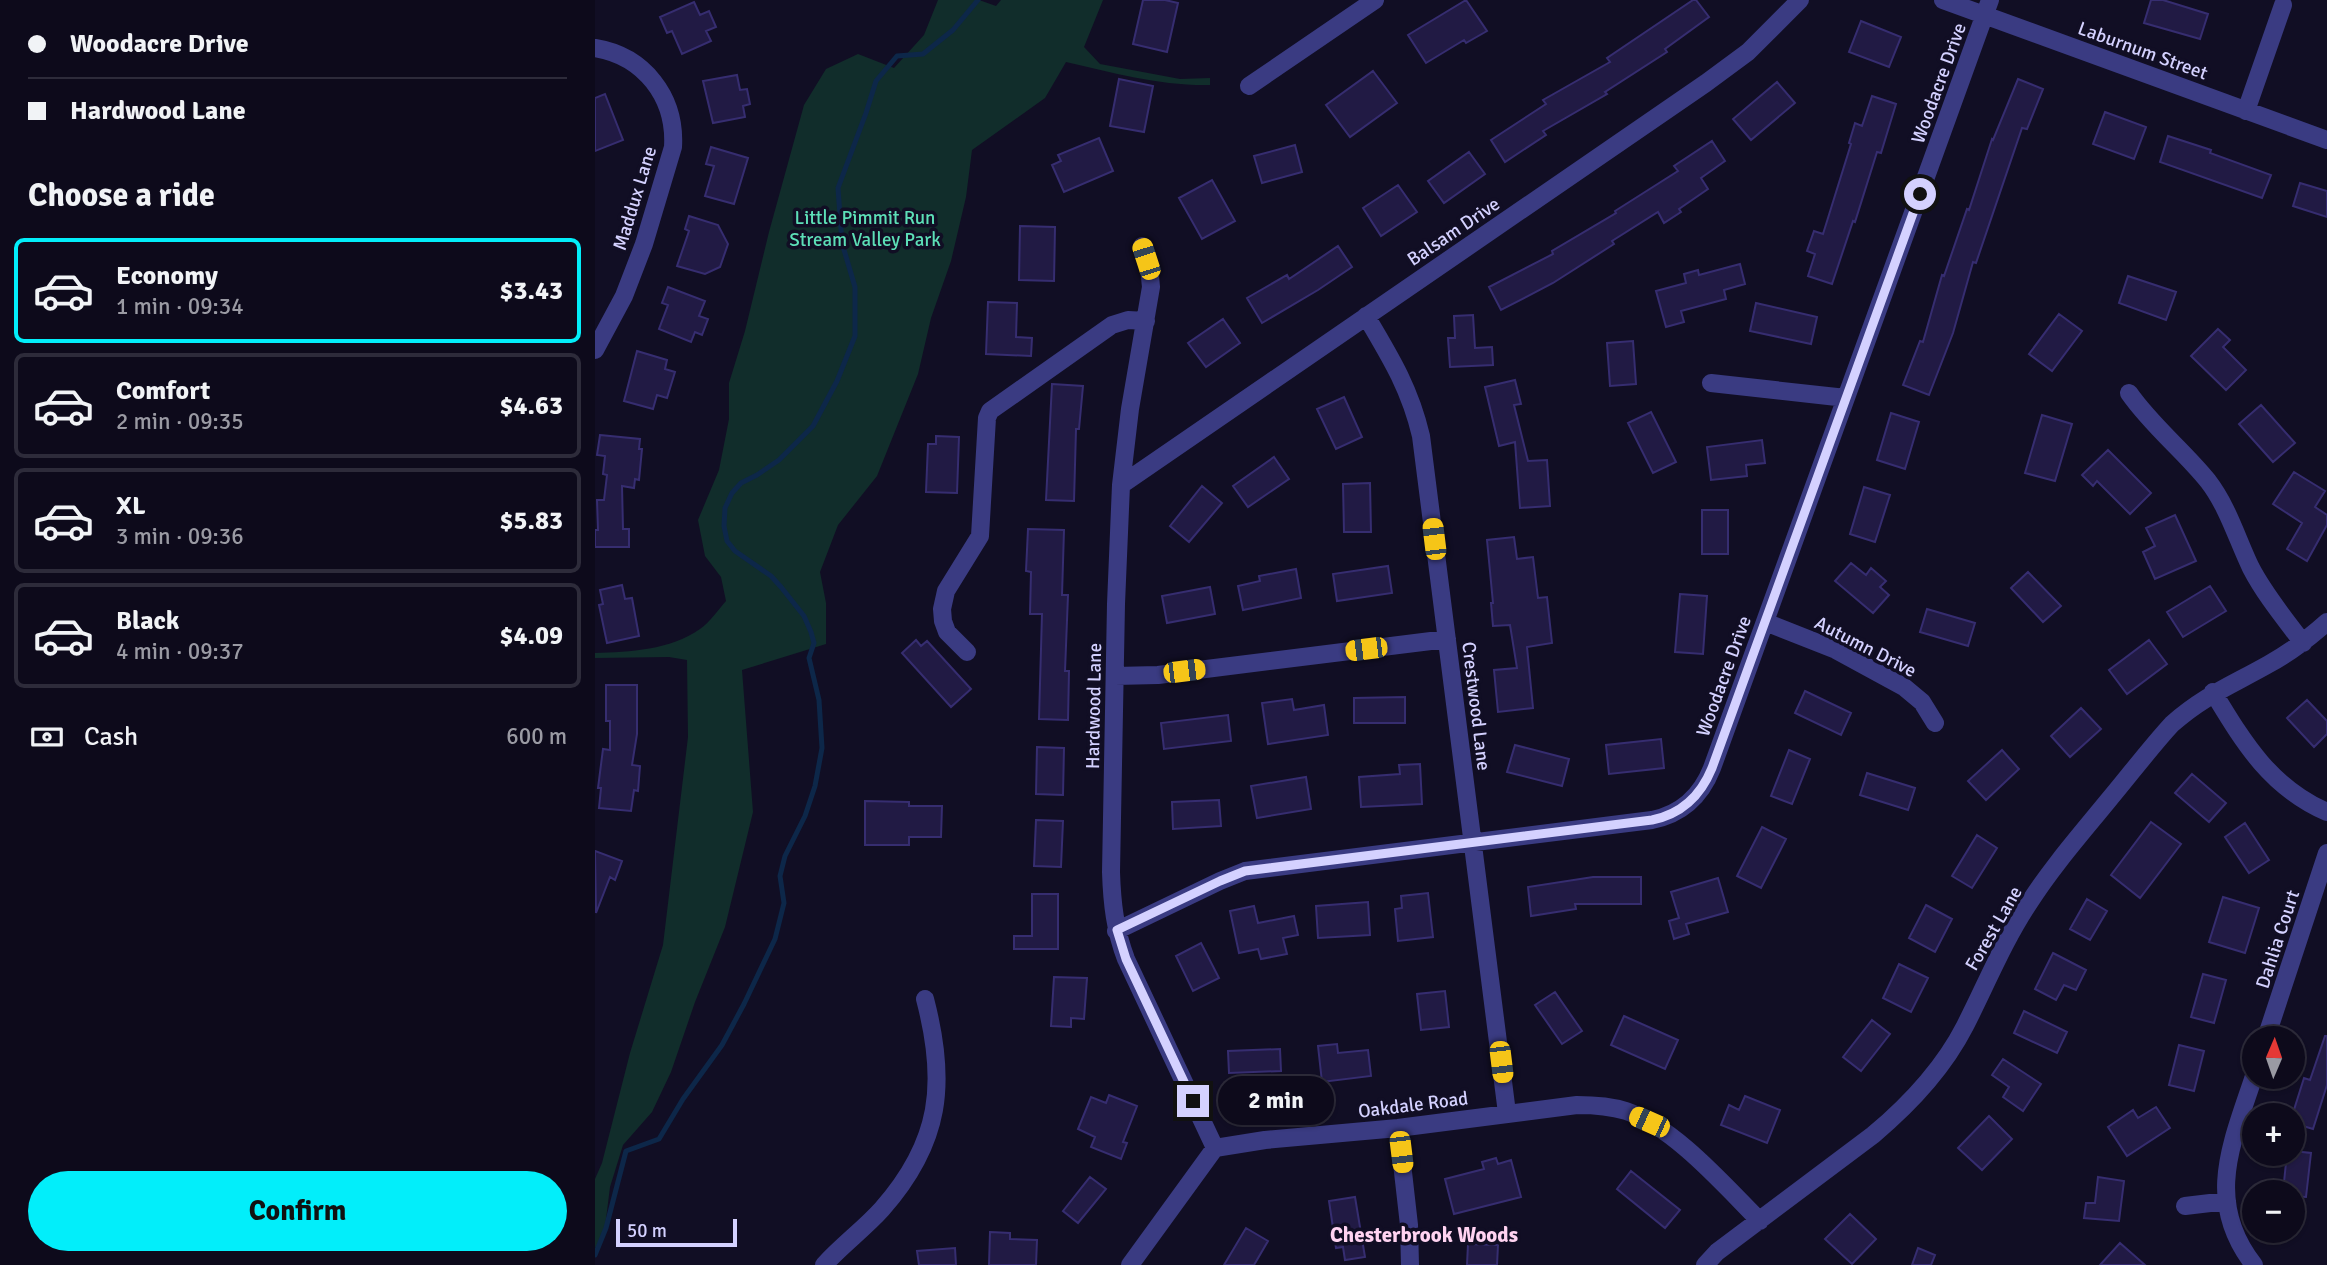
<!DOCTYPE html>
<meta charset="utf-8">
<style>
:root{--surface:#0d0a1b;--page:#161324;--text:#f1f3f6;--muted:#9a9aa3;--line:#2d2b3a;--accent:#02eefa}
body{margin:0;font-family:Signika,sans-serif;background:var(--page);color:var(--text);height:100vh;display:flex;flex-direction:column;font-size:26px;white-space:nowrap}
*{box-sizing:border-box;margin:0}
p{font-size:23px;color:var(--muted)}
.icon{flex:none;width:38px;height:38px;fill:none;stroke:currentColor;stroke-width:2;stroke-linecap:round;stroke-linejoin:round}
.map{position:relative;flex:1;overflow:hidden}
.sheet{display:flex;flex-direction:column;background:var(--surface);width:595px}
.sheet>*{flex:none}
.guide{display:grid;align-content:center;height:154px;padding:0 28px;background:var(--surface)}
.needle{width:46px;rotate:2deg}
.controls{position:absolute;left:1647px;top:1026px;display:grid;gap:14px}
.controls a{display:grid;place-items:center;width:63px;height:63px;border-radius:50%;background:var(--surface);box-shadow:0 2px 5px #0004,0 0 0 2px var(--line);font-size:35px}
.scale{position:absolute;left:21px;bottom:18px;width:121px;box-sizing:border-box;padding-left:7px;border:4px solid #d4d1ff;border-top:0;font-size:19px;line-height:24px;white-space:nowrap;color:#d4d1ff;-webkit-text-stroke:5px #110e24;paint-order:stroke}
.end{position:absolute;width:32px;height:32px;margin:-16px;border:9px solid #d4d1ff;background:#111;box-shadow:0 0 0 4px #111}
.from{border-radius:50%}
.bubble{position:absolute;height:49px;border-radius:24px;background:var(--surface);box-shadow:0 2px 5px #0004,0 0 0 2px var(--line);font-size:23px;font-weight:800;line-height:49px;text-align:center}
.car{position:absolute;width:21px;height:42px;margin:-21px -10px;border-radius:9px;box-shadow:0 0 5px 2px #0007;background:linear-gradient(#f5c518 24%,#345 0 40%,#f5c518 0 76%,#345 0 86%,#f5c518 0)}
.guide b{display:flex;align-items:center;gap:24px;height:66px;font-size:26px}
.guide b+b{border-top:2px solid var(--line)}
.guide i{width:18px;height:18px;background:var(--text)}
ul{padding:0;list-style:none}
li{display:flex;align-items:center;gap:21px;height:105px;margin:0 14px 10px;padding:0 14px;border:4px solid var(--line);border-radius:10px}
li div{flex:1}
li b{display:block;font-size:26px}
li em{font-style:normal;font-weight:800}
li.on{border-color:var(--accent)}
li>.icon{width:63px;height:63px;stroke-width:1.5}
h2{padding:0 28px;font-size:32px;line-height:84px}
.pay{display:flex;align-items:center;gap:18px;height:77px;padding:0 28px;font-size:26px}
.pay p{margin-inline-start:auto}
.primary-button{display:flex;gap:14px;margin-top:auto;padding:14px 28px}
.primary-button a{flex:1;height:80px;border-radius:42px;background:var(--accent);color:#111;font-size:28px;font-weight:800;line-height:80px;text-align:center}
main{display:flex;flex:1;min-height:0}
.map>svg:first-child{display:block}
</style>
<main>
<section class="sheet">
<div class="guide">
<b><i class="from"></i>Woodacre Drive</b>
<b><i></i>Hardwood Lane</b>
</div>
<h2>Choose a ride</h2>
<ul>
<li class="on"><svg class="icon" aria-label="car" viewBox="0 0 24 24"><path d="M5 17H2v-5l4-1 3-4h7l3 4 3 1v5h-3M9 17h6M6 11h13"/><circle cx="7" cy="17" r="2"/><circle cx="17" cy="17" r="2"/></svg><div><b>Economy</b><p>1 min · 09:34</p></div><em>$3.43</em></li>
<li><svg class="icon" aria-label="car" viewBox="0 0 24 24"><path d="M5 17H2v-5l4-1 3-4h7l3 4 3 1v5h-3M9 17h6M6 11h13"/><circle cx="7" cy="17" r="2"/><circle cx="17" cy="17" r="2"/></svg><div><b>Comfort</b><p>2 min · 09:35</p></div><em>$4.63</em></li>
<li><svg class="icon" aria-label="car" viewBox="0 0 24 24"><path d="M5 17H2v-5l4-1 3-4h7l3 4 3 1v5h-3M9 17h6M6 11h13"/><circle cx="7" cy="17" r="2"/><circle cx="17" cy="17" r="2"/></svg><div><b>XL</b><p>3 min · 09:36</p></div><em>$5.83</em></li>
<li><svg class="icon" aria-label="car" viewBox="0 0 24 24"><path d="M5 17H2v-5l4-1 3-4h7l3 4 3 1v5h-3M9 17h6M6 11h13"/><circle cx="7" cy="17" r="2"/><circle cx="17" cy="17" r="2"/></svg><div><b>Black</b><p>4 min · 09:37</p></div><em>$4.09</em></li>
</ul>
<div class="pay"><svg class="icon" aria-label="cash" viewBox="0 0 24 24"><path d="M3 7h18v10H3z"/><circle cx="12" cy="12" r="2"/></svg>Cash<p>600 m</p></div>
<div class="primary-button"><a>Confirm</a></div>
</section>
<div class="map">
<svg width="1732" height="1265" viewBox="0 0 1732 1265">
<rect width="100%" height="100%" fill="#110e24"/>
<path fill="#112d2b" d="M343 0H384L401 6 406 0H508L489 47 505 64 585 79 615 78V85C565 86 519 73 471 62L450 98 377 150 371 197 356 261 336 318 323 374 282 476 243 525 225 572 231 603V644L147 670 158 812 130 927 100 1002 76 1072 57 1112 28 1145 15 1187 9 1235 0 1248V1179L7 1163 35 1053 68 945 93 737 92 660 74 657 0 658V653C35 652 75 650 105 629 115 622 123 610 131 601L126 577 110 556 103 520 124 470 134 419V383L150 331 174 232 209 105 231 69 263 54 299 68 329 35Z"/>
<g fill="none" stroke-linecap="round" stroke-linejoin="round">
<path stroke="#0d2749" stroke-width="5" d="M0 1255 11 1228 31 1151 64 1139 88 1099 127 1045 149 1004 180 939 189 903 185 876 190 856 210 816 220 786 227 748 224 700 214 658 219 643 216 632 209 616 186 587 176 576 140 551 132 541 129 526 130 508 137 493 146 483 162 475 184 460 218 426 242 381 260 336V287L247 243 243 188 271 113 281 81 302 56 328 54 358 30 383 0"/>
</g>
<path fill="#211a44" stroke="#362d70" stroke-width="2" d="M548 0H570L583 3 572 52 538 44Z
M871 0 892 31 871 43 869 40 831 63 813 35Z
M1098 0H1101L1114 17 1070 49 1072 52 1010 92 1012 94 948 131 951 135 910 162 896 140 951 104 948 100 1015 62 1012 58Z
M1556 0H1568L1613 14 1605 39 1549 23Z
M99 2 105 15 114 11 121 27 111 31 116 41 87 54 77 31 72 33 65 17Z
M1266 21 1306 37 1294 67 1254 52Z
M778 71 802 103 755 137 731 105Z
M142 75 145 90 152 89 155 104 148 106 150 117 118 123 108 81Z
M524 79 558 86 549 132 515 126Z
M1423 79 1448 89 1432 129 1427 128 1381 263 1378 262 1358 333 1334 395 1308 385 1325 341 1328 342 1347 275 1349 276 1372 209 1374 210 1397 139 1398 140Z
M1182 82 1200 103 1156 140 1138 119Z
M10 94 28 140 0 151V98Z
M1277 96 1301 104 1286 153 1282 152 1260 222 1258 221 1237 284 1213 276 1220 254 1212 251 1219 231 1228 234 1256 144 1254 143 1260 123 1267 126Z
M1510 112 1551 127 1539 159 1498 144Z
M1573 136 1616 150 1615 153 1676 175 1667 198 1565 162Z
M504 138 518 171 469 192 457 165 466 161 463 155Z
M1117 141 1130 161 1106 178 1113 189 1084 209 1086 212 1069 223 1063 212 1017 241 1019 244 958 283 906 310 894 287 958 254 957 251 1021 213 1020 211 1083 171 1079 166Z
M700 145 707 172 667 183 659 156Z
M116 147 153 158 139 204 110 196 119 166 111 164Z
M874 152 890 174 849 203 833 181Z
M617 180 640 221 607 239 584 198Z
M1705 183 1732 191V217L1698 206Z
M803 185 822 212 786 236 768 208Z
M94 216 123 225 133 244 125 267 110 274 82 266 94 231 90 229Z
M425 226 460 227 459 281 424 280Z
M743 246 757 267 723 290 667 323 652 298 692 275 694 279Z
M1145 264 1150 284 1129 290 1131 299 1086 311 1089 322 1071 327 1061 291 1091 283 1089 274 1103 270 1104 275Z
M1533 276 1581 292 1571 320 1524 303Z
M73 287 110 301 104 316 113 319 107 335 100 332 96 342 64 329 73 305 67 303Z
M393 302 422 303 421 337 437 338 436 356 391 354Z
M1161 303 1222 317 1216 344 1155 331Z
M1464 314 1487 331 1457 371 1434 354Z
M878 315 880 348 897 347 898 365 855 367 853 338H860L859 316Z
M628 319 645 343 611 367 593 343Z
M1623 329 1635 340 1628 347 1651 370 1631 390 1596 356Z
M1038 341 1041 384 1015 386 1012 343Z
M42 351 72 360 70 369 80 372 72 398 62 395 58 409 29 401Z
M920 380 926 404 919 405 933 461 952 460 955 506 925 508 920 442 904 446 890 387Z
M457 384 488 386 484 429H481L479 501 451 500Z
M749 397 767 437 741 449 722 409Z
M1666 405 1700 443 1678 462 1644 424Z
M1056 412 1081 462 1058 473 1033 423Z
M1296 413 1324 422 1310 469 1282 460Z
M1447 415 1477 424 1460 481 1430 473Z
M5 435 45 439 44 449H47L44 480 40 479 39 488 27 486 28 529H34V547H0V530H3L2 500H9L12 475 8 474 10 456 2 455Z
M341 436 364 437 362 493 331 492 333 444H341Z
M1167 440 1170 463 1151 465 1152 476 1116 480 1112 447Z
M1513 450 1556 493 1535 514 1502 481 1498 486 1487 475Z
M679 457 694 479 653 507 638 486Z
M1699 472 1730 491 1720 507 1732 515V525L1712 561 1692 549 1707 523 1678 504Z
M775 483 776 532H749L748 484Z
M607 486 627 503 594 542 575 526Z
M1269 487 1295 495 1280 542 1255 534Z
M1107 510H1133V554H1107Z
M1580 515 1601 561 1560 579 1548 552 1560 546 1551 528Z
M433 529 469 530 467 595H473L470 671H474L473 720 444 719 447 614H435L436 572 431 571Z
M919 537 922 559 938 557 943 598 952 597 957 643 932 647 938 708 903 712 899 670 922 668 915 625 898 626 896 603H898L892 540Z
M1256 563 1271 575 1276 568 1291 581 1285 587 1294 595 1278 613 1240 581Z
M793 566 797 593 742 601 738 574Z
M701 569 706 598 648 610 643 586 665 581 664 576Z
M1433 572 1466 606 1448 622 1416 588Z
M27 585 30 599 37 598 44 636 12 643 4 605 8 604 5 590Z
M1615 586 1631 611 1588 637 1572 612Z
M615 587 620 614 572 623 567 596Z
M1085 594 1112 596 1108 654 1080 652Z
M1332 609 1380 623 1373 646 1325 632Z
M321 640 326 646 332 641 376 689 356 707 307 653Z
M1554 640 1572 664 1532 694 1514 670Z
M11 685H42V734L37 765 45 766 43 791 39 790 36 811 4 808 6 788H3L8 749 15 750V721H11Z
M1210 691 1256 713 1246 735 1200 713Z
M810 697V723H759V698Z
M697 699 699 710 729 705 733 735 673 744 667 703Z
M1712 700 1732 721V734L1719 747 1692 718Z
M1486 708 1506 729 1475 757 1456 736Z
M633 715 636 741 569 749 566 723Z
M1066 739 1069 768 1014 774 1011 745Z
M920 745 974 759 967 786 912 772Z
M442 747 469 748 468 795 441 794Z
M1194 750 1215 759 1197 804 1176 796Z
M1407 750 1424 769 1391 800 1373 781Z
M825 764 827 804 766 807 764 777 805 774 804 765Z
M1272 773 1320 788 1313 810 1265 795Z
M1597 774 1631 803 1614 822 1580 793Z
M711 777 716 809 662 818 656 786Z
M624 800 626 826 578 829 577 802Z
M270 801 314 802V806H347L346 837H314V845H270Z
M441 820 468 821 466 867 439 866Z
M1556 822 1586 844 1545 898 1516 875Z
M1650 823 1674 860 1654 873 1630 837Z
M1167 827 1191 839 1166 888 1142 876Z
M1382 835 1402 848 1377 888 1357 876Z
M0 851 27 861 20 880 15 877 1 913Z
M998 877H1046V904H980L981 909 936 916 933 887Z
M1123 878 1133 912 1091 924 1094 934 1079 939 1074 921 1084 918 1076 892Z
M833 893 838 937 803 941 800 909 807 908 806 896Z
M437 894H463V949H419V936H437Z
M1628 897 1664 908 1650 953 1614 942Z
M1492 899 1512 911 1495 940 1475 929Z
M773 902 775 935 723 938 721 906Z
M1331 905 1357 919 1340 952 1314 938Z
M659 906 663 923 699 916 703 935 688 938 692 954 666 959 663 949 644 953 635 911Z
M606 943 624 978 598 991 581 956Z
M1458 953 1491 970 1481 990 1469 985 1461 1000 1440 989Z
M1304 964 1333 978 1316 1012 1288 998Z
M1608 974 1631 980 1619 1023 1596 1017Z
M459 977 492 978 489 1019 476 1018V1027L456 1026Z
M850 991 854 1027 826 1030 822 994Z
M960 992 987 1031 967 1044 940 1005Z
M1429 1011 1472 1032 1462 1053 1419 1033Z
M1029 1016 1083 1040 1070 1069 1016 1045Z
M1277 1020 1295 1034 1266 1071 1248 1057Z
M1730 1036H1732V1085L1718 1129 1698 1123V1113L1709 1078 1715 1080Z
M742 1044 743 1053 773 1050 776 1076 727 1082 723 1046Z
M1584 1045 1609 1051 1599 1091 1574 1085Z
M685 1049 686 1071 634 1073 633 1051Z
M1408 1059 1446 1084 1428 1111 1408 1097 1414 1087 1397 1075Z
M514 1095 542 1106 528 1142 532 1143 526 1159 496 1147 500 1137 483 1129 496 1097 511 1103Z
M1150 1096 1185 1110 1172 1143 1126 1125 1134 1105 1144 1110Z
M1561 1107 1575 1128 1532 1156 1513 1127 1538 1110 1543 1118Z
M1394 1116 1417 1139 1387 1170 1363 1148Z
M1698 1151 1716 1153 1711 1197 1698 1196V1192H1688L1692 1153H1698Z
M901 1158 903 1164 916 1160 926 1197 859 1214 850 1179 889 1169 887 1162Z
M1036 1171 1085 1210 1070 1228 1022 1189Z
M495 1177 511 1189 483 1223 468 1211Z
M1503 1177 1529 1181 1524 1221 1489 1218 1491 1203H1500Z
M760 1197 770 1257 750 1260 748 1247 741 1248 734 1201Z
M1255 1214 1281 1239 1257 1264 1230 1239Z
M651 1228 673 1241 659 1265H629Z
M395 1232 415 1233V1239L442 1240 441 1265H394Z
M1525 1243 1550 1265H1505Z
M873 1244 903 1245 902 1265H872Z
M360 1248 361 1265H324L322 1251Z
M1323 1248 1340 1255 1336 1265H1317Z"/>
<g fill="none" stroke-linecap="round" stroke-linejoin="round">
<path stroke="#3a3b82" stroke-width="18" d="M1348 0 1732 140
M0 48C49 56 81 97 78 147L49 244 29 296 0 350
M654 86 780 0
M1651 111 1688 5
M547 246 554 267 556 287 535 409 526 485 521 604 516 872C517 903 520 930 531 959L620 1148
M771 316C796 358 815 389 826 436L912 1113
M1116 383 1251 398
M1534 393C1557 426 1588 450 1613 481 1633 507 1642 539 1656 568 1670 595 1690 619 1708 643
M526 485 1111 83 1153 52 1205 0
M1170 622 1241 650 1309 687 1327 702 1340 723
M372 652 352 632 348 621 347 609 351 591 385 536 392 418 395 411 517 325 533 320 551 321
M520 676 563 675 852 639
M1618 692C1649 743 1675 787 1732 812
M521 931 625 881 650 871 1057 820C1087 814 1106 796 1117 768L1395 0
M1671 1038 1732 853
M1659 1076C1637 1143 1609 1201 1659 1265
M803 1128 814 1225 815 1265
M1590 1206 1632 1201
M229 1265C247 1245 269 1229 287 1209 346 1142 352 1083 330 999
M535 1265 620 1148 670 1140 803 1128 982 1105C999 1105 1015 1106 1031 1111 1079 1127 1129 1185 1165 1221
M1110 1265 1122 1252 1278 1135C1315 1104 1348 1069 1370 1026 1391 985 1408 942 1434 903 1457 867 1485 835 1512 802 1534 776 1554 749 1577 724 1610 695 1637 685 1674 664 1696 652 1714 638 1732 622"/>
</g>
<g fill="none" stroke-linecap="round" stroke-linejoin="round">
<path stroke="#d4d1ff" stroke-width="9" d="M598 1101 531 959 522 930 625 881 650 871 1057 820C1087 814 1106 795 1117 768L1325 194"/>
</g>
<g text-anchor="middle" stroke-width="7" stroke-linejoin="round" paint-order="stroke">
<g font-size="19" fill="#d4d1ff" stroke="#110e24">
<text transform="translate(1548 50) rotate(20)" y="7">Laburnum Street</text>
<text transform="translate(1343 83) rotate(-70)" y="7">Woodacre Drive</text>
<text transform="translate(39 198) rotate(-73)" y="7">Maddux Lane</text>
<text transform="translate(858 231) rotate(-34)" y="7">Balsam Drive</text>
<text transform="translate(1271 646) rotate(27)" y="7">Autumn Drive</text>
<text transform="translate(1128 676) rotate(-70)" y="7">Woodacre Drive</text>
<text transform="translate(498 706) rotate(-89)" y="7">Hardwood Lane</text>
<text transform="translate(882 706) rotate(83)" y="7">Crestwood Lane</text>
<text transform="translate(1398 928) rotate(-60)" y="7">Forest Lane</text>
<text transform="translate(1682 939) rotate(-72)" y="7">Dahlia Court</text>
<text transform="translate(818 1104) rotate(-7)" y="7">Oakdale Road</text>
</g>
<g font-size="19" fill="#5ddfb7" stroke="#110e24">
<text x="270" y="224">Little Pimmit Run<tspan x="270" dy="22">Stream Valley Park</tspan></text>
</g>
<g font-size="21" font-weight="bold" fill="#ffd3f1" stroke="#110e24">
<text x="829" y="1242">Chesterbrook Woods</text>
</g>
</g>
</svg>
<div class="controls">
<a><svg class="needle" viewBox="-14 -14 28 28"><path d="M0-13l5 13h-10z" fill="#e53935"/><path d="M0 13l5-13h-10z" fill="#9a9aa3"/></svg></a>
<a>+</a>
<a>−</a>
</div>
<div class="scale">50 m</div>
<i class="end from" style="left:1325px;top:194px"></i>
<i class="end" style="left:598px;top:1101px"></i>
<div class="bubble" style="left:623px;top:1076px;width:116px">2 min</div>
<i class="car" style="left:551px;top:259px;rotate:342deg"></i>
<i class="car" style="left:839px;top:539px;rotate:353deg"></i>
<i class="car" style="left:771px;top:649px;rotate:263deg"></i>
<i class="car" style="left:589px;top:671px;rotate:83deg"></i>
<i class="car" style="left:906px;top:1062px;rotate:173deg"></i>
<i class="car" style="left:1054px;top:1122px;rotate:294deg"></i>
<i class="car" style="left:806px;top:1152px;rotate:173deg"></i>
</div>
</main>
